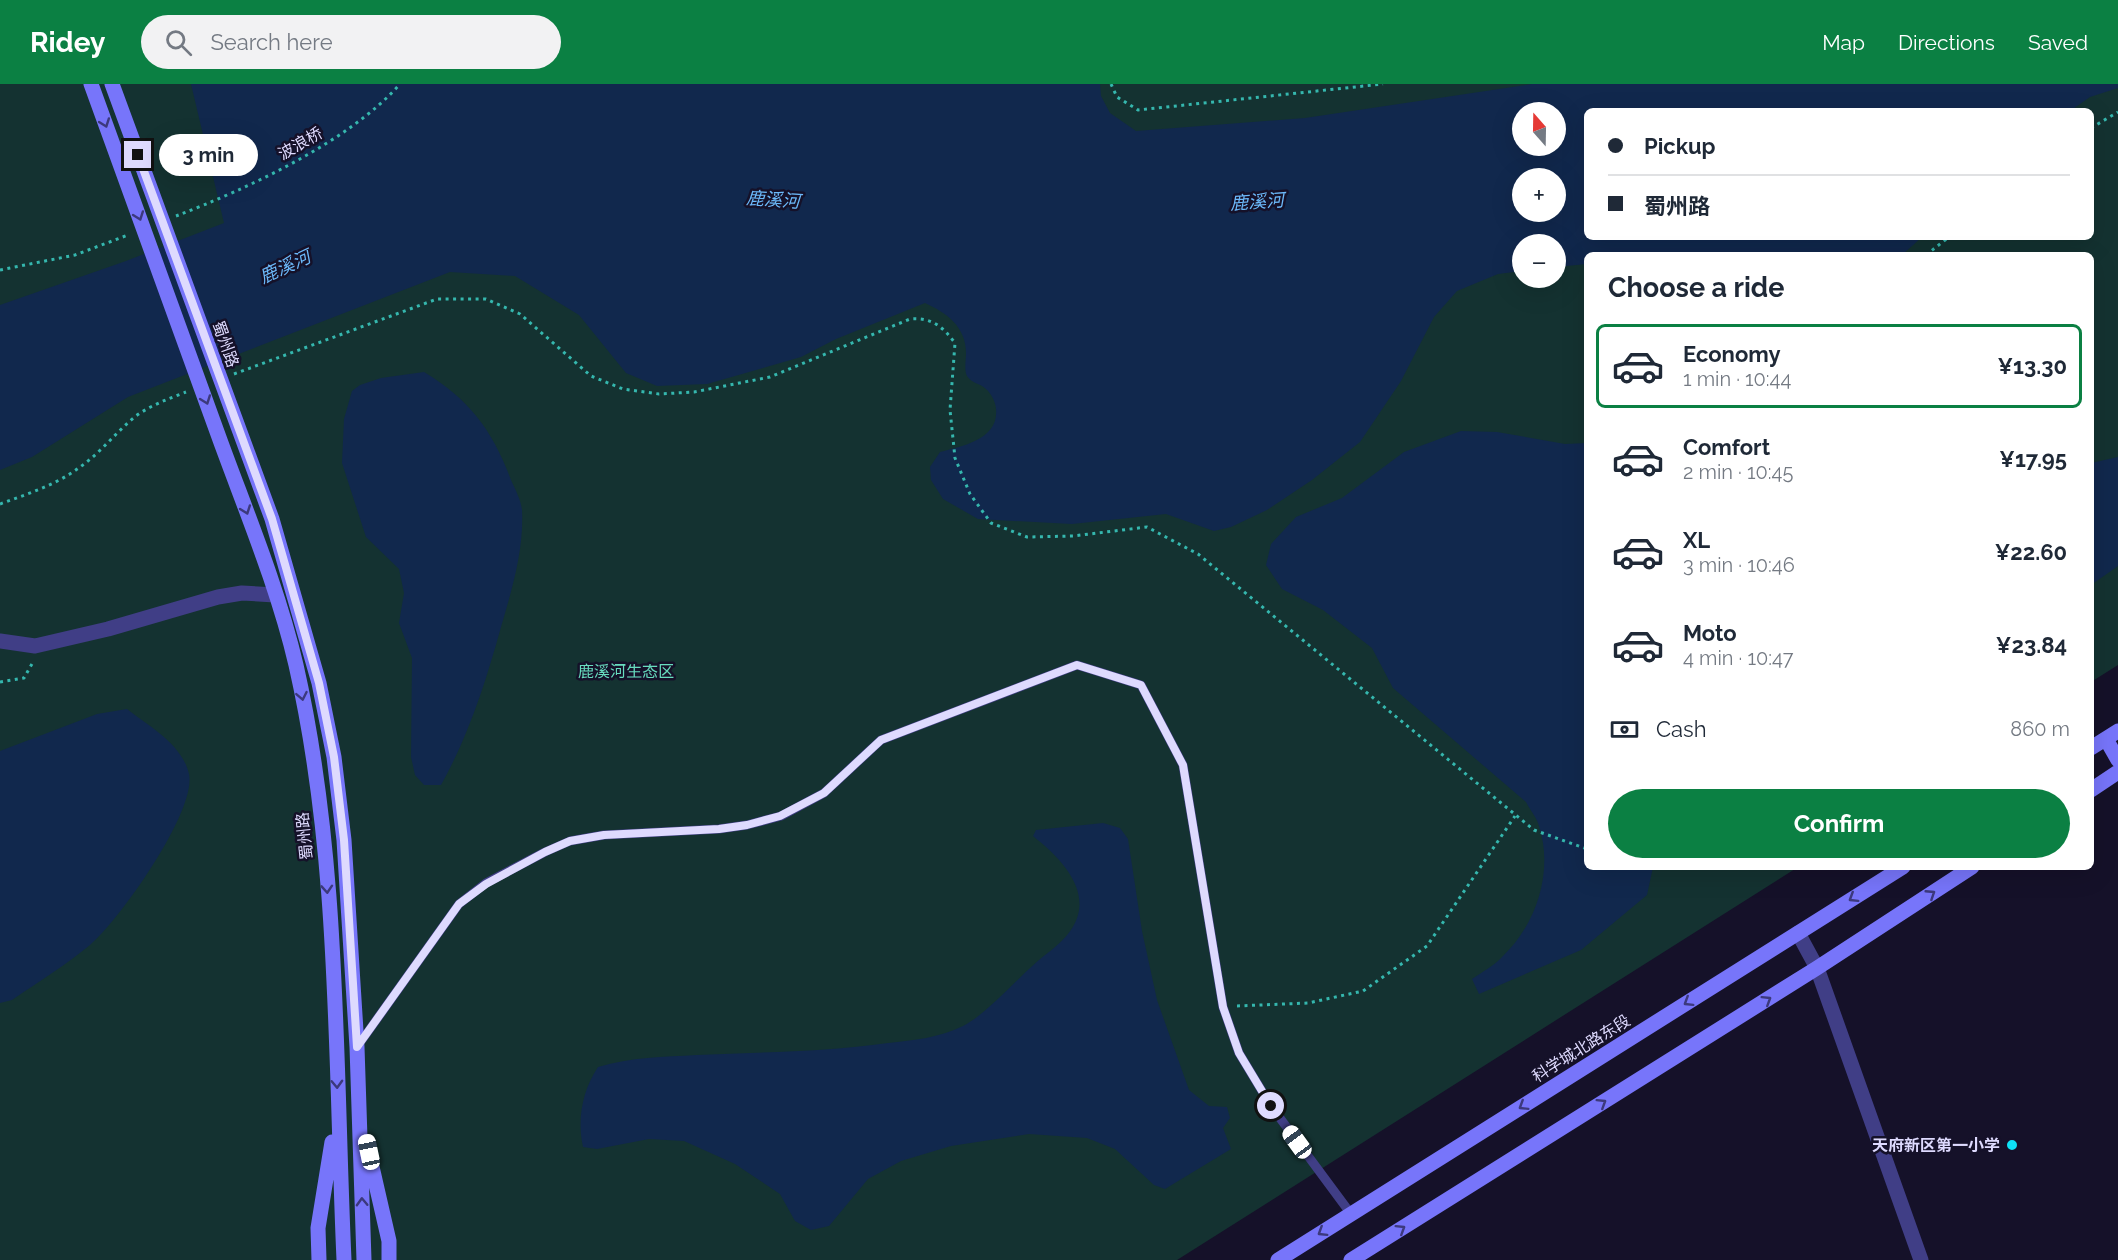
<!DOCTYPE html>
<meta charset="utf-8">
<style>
:root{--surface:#fff;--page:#f2f2f3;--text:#1f2937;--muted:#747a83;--line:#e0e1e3;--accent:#0b8043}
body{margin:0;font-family:Raleway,"Noto Sans SC",sans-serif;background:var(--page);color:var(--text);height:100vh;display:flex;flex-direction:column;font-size:22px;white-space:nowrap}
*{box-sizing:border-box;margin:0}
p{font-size:20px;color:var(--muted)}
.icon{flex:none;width:33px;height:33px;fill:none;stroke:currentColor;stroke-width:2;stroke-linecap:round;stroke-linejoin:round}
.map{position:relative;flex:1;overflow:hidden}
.sheet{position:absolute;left:1584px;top:168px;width:510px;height:618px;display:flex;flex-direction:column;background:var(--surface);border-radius:9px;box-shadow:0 6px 24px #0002}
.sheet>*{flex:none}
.guide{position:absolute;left:1584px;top:24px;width:510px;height:132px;border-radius:9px;box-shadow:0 6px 24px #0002;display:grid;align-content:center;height:132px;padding:0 24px;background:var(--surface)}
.needle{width:39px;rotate:340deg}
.tools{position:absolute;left:1512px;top:18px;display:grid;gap:12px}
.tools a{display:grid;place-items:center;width:54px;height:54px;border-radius:50%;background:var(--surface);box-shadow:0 6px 24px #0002;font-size:30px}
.end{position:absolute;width:27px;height:27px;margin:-14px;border:8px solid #dedafe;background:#111;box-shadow:0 0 0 3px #111}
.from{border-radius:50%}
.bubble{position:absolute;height:42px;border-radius:21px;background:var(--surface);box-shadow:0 6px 24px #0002;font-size:20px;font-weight:700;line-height:42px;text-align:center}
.car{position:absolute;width:18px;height:36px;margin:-18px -9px;border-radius:8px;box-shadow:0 0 4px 2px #0007;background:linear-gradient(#fff 24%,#345 0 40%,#fff 0 76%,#345 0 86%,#fff 0)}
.guide b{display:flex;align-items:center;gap:21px;height:57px;font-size:22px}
.guide b+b{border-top:2px solid var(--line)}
.guide i{width:15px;height:15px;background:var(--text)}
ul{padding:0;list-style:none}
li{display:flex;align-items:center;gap:18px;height:84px;margin:0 12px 9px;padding:0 12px;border:3px solid transparent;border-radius:9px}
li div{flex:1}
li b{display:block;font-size:22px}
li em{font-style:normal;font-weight:700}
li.current{border-color:var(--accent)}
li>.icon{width:54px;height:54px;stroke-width:1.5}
h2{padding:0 24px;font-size:27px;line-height:72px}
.pay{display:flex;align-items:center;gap:15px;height:66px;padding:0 24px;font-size:22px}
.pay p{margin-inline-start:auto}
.button{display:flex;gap:12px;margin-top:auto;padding:12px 24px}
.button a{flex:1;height:69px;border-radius:36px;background:var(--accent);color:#fff;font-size:24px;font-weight:700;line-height:69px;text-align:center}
header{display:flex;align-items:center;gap:36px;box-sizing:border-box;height:84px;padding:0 30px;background:var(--accent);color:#fff}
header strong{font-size:28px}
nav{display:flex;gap:33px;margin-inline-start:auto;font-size:21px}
.search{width:420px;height:54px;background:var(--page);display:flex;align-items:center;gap:15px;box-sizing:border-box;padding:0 21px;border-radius:33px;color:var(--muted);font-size:22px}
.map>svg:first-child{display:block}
</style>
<header>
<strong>Ridey</strong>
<div class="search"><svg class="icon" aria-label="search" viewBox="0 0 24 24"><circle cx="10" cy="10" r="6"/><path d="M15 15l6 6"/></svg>Search here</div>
<nav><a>Map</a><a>Directions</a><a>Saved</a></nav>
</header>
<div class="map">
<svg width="2118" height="1176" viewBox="0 0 2118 1176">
<rect width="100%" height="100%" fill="#151129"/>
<path fill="#143231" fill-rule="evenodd" d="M0 0H2118V581L2091 598V171H1587V783H1798L1177 1176H0ZM1587 27H2091V153H1587ZM1522 28H1556V62H1522ZM1522 94H1556V128H1522ZM1522 160H1556V194H1522Z"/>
<path fill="#11284d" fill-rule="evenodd" d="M191 0H1100L1101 12 1110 29 1136 47 1305 34 1532 0H2118V4L2090 13 2070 27H1587V153H1922L1902 171H1587V180L1556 183V160H1522V187L1498 190 1457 207 1434 233 1401 297 1360 358 1312 396 1267 426 1231 443 1214 447 1166 430 1072 440 978 435 943 415 931 396 930 383 940 368C963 362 999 355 996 325 996 319 991 309 986 305 980 299 972 300 967 292 964 286 966 276 966 269 966 243 947 229 925 219L836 255 801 273 707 300 657 302 626 289 579 231 515 192 450 188 128 313 32 373 0 386V221L126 177 224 139ZM1522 28H1556V62H1522ZM1522 94H1556V128H1522Z
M424 288C469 315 493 347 511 396 515 405 521 416 522 426 524 466 512 505 501 543 486 597 469 651 441 701H424L415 691 411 673 412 574 399 539 404 509 399 485 366 453 342 379 344 335 352 307 360 301 381 294Z
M1461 347 1497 348 1565 360 1587 359V783H1653L1647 811 1581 866 1479 910 1472 895C1482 888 1494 882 1502 873 1536 841 1554 788 1539 742 1537 734 1530 726 1526 718L1393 604 1372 564 1323 526 1282 505 1266 481 1271 460 1296 433 1342 414 1404 368Z
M2118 373V482L2091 501V379Z
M127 625C150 643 182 660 189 690 197 727 119 837 90 861 66 881 38 898 12 916L0 919V667L97 630Z
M1103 739 1120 744 1128 755 1142 847 1157 916 1189 1006 1209 1022 1227 1023 1230 1034 1223 1044 1231 1065 1165 1105 1154 1101 1115 1065 1087 1054 1029 1050 951 1062 901 1077 868 1095 829 1142 811 1146 795 1137 780 1110 735 1080 684 1057 649 1055 597 1065 583 1063C577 1036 582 1007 598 983 631 973 664 973 697 971 761 968 825 968 888 959 914 956 939 954 963 942 989 929 1022 888 1049 868 1104 827 1076 786 1033 752L1036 746Z"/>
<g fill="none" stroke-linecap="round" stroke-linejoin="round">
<path stroke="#35b7ae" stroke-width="3" stroke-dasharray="3 4.5" stroke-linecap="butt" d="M1111 0 1117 13 1138 26 1383 0
M2091 44 2118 28
M176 132C247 105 350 57 400 0
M1926 171 1949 153
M0 186 75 171 128 151
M234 290 437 215H486L520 230 591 292 623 305 659 310 694 308 770 293 910 235C932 233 943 243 955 259L950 326 955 374 970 410 991 439 1027 453 1073 452 1147 443 1198 470 1534 746 1587 765
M0 420C30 409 59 400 84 380 103 366 117 347 136 332 151 321 168 315 186 308
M0 598 24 594 33 578
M1237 922 1308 919 1363 907 1427 862 1515 732"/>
<path stroke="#403e86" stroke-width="9" d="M357 963 459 820 486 799 545 768 570 757 604 751 719 745 747 741 781 732 824 709 881 656 1077 581 1141 601 1183 681 1223 923 1239 969 1271 1022 1351 1130"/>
<path stroke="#403e86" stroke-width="15" d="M0 557 35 562 108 545 218 513 242 509 275 511
M1798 849 1817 884 1921 1176"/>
<path stroke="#7775fa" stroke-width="15" d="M91 0C134 119 177 237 220 356 247 430 278 504 296 581 340 775 335 978 344 1176
M112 0 272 435 319 599 334 673 344 756 357 963 364 1176
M2106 655 2118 676
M2091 664 2118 647
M2091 706 2118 688
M367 1061 389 1157V1176
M319 1176 318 1144 332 1058
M1278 1176 1903 783
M1351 1176 1817 884 1972 783"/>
</g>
<defs><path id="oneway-chevron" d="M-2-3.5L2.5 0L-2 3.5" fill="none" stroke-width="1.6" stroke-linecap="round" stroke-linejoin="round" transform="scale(1.5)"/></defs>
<g stroke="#3c397d">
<use href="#oneway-chevron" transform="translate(105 39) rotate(70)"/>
<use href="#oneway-chevron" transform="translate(139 132) rotate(70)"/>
<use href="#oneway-chevron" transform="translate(206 316) rotate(70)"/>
<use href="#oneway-chevron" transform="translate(246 426) rotate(70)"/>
<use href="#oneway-chevron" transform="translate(302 612) rotate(79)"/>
<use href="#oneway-chevron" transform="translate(327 805) rotate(86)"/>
<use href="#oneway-chevron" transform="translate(1931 810) rotate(-33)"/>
<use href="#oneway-chevron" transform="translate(1853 814) rotate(148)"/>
<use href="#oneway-chevron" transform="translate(1767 916) rotate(-32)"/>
<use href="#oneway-chevron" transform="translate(1688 918) rotate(148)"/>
<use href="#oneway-chevron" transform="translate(337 1000) rotate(88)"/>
<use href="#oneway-chevron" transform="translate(1602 1019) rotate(-32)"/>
<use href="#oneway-chevron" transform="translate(1523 1022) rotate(148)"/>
<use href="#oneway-chevron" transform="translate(362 1118) rotate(-92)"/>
<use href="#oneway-chevron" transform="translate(1401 1145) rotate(-32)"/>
<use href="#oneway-chevron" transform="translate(1322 1148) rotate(148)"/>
</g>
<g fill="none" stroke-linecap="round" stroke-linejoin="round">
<path stroke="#dedafe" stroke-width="8" d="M138 71 272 435 319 599 334 673 344 756 357 963 459 820 486 800 545 768 570 757 604 751 719 745 747 741 780 732 824 709 881 656 1077 581 1141 601 1183 681 1223 923 1239 969 1271 1022"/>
</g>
<circle fill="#0ee1f6" stroke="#151129" stroke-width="2" cx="2012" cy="1061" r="6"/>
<g text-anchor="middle" stroke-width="5" stroke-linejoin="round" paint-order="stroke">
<g font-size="16" fill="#dedafe" stroke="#151129">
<text transform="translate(300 59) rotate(-30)" y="6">波浪桥</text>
<text transform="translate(226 260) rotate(70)" y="6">蜀州路</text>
<text transform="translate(304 752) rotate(-96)" y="6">蜀州路</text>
<text transform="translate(1581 964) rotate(-32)" y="6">科学城北路东段</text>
</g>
<g font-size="16" fill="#67dcbe" stroke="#151129">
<text x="626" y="593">鹿溪河生态区</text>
</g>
<g font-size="16" font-weight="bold" fill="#dedafe" stroke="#151129" text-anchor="end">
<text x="2000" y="1067">天府新区第一小学</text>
</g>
<g font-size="18" font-style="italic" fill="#6cb9fa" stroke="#151129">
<text transform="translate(773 116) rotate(4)" y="6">鹿溪河</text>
<text transform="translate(1257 118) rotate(-4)" y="6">鹿溪河</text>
<text transform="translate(285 183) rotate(-25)" y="6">鹿溪河</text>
</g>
</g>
</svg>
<div class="tools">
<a><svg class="needle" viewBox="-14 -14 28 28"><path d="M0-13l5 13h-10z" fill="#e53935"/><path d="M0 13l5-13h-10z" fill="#747a83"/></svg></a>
<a>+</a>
<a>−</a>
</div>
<i class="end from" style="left:1271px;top:1022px"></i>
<i class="end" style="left:138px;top:71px"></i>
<div class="bubble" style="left:159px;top:50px;width:99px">3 min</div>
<i class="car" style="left:1297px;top:1058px;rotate:324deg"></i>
<i class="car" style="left:369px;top:1068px;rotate:348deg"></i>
<div class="guide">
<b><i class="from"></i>Pickup</b>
<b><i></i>蜀州路</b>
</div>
<section class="sheet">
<h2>Choose a ride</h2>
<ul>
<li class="current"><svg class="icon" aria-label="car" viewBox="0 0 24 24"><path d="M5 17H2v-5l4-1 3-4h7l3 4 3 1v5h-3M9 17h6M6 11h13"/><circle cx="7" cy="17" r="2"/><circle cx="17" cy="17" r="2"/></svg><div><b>Economy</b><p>1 min · 10:44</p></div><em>¥13.30</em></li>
<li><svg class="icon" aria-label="car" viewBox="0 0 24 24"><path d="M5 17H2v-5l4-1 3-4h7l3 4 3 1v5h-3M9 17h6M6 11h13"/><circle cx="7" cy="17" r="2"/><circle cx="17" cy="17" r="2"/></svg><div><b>Comfort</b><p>2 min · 10:45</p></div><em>¥17.95</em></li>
<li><svg class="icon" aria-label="car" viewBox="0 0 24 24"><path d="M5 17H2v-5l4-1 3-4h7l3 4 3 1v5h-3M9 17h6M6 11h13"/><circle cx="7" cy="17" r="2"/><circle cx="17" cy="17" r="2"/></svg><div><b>XL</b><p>3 min · 10:46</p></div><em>¥22.60</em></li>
<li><svg class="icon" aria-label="car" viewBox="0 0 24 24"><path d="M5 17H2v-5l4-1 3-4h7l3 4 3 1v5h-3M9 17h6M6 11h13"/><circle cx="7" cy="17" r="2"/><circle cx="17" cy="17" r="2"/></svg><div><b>Moto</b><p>4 min · 10:47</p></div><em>¥23.84</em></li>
</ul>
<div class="pay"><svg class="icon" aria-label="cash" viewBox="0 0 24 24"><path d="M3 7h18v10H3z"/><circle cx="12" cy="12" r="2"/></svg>Cash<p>860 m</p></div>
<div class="button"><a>Confirm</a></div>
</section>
</div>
